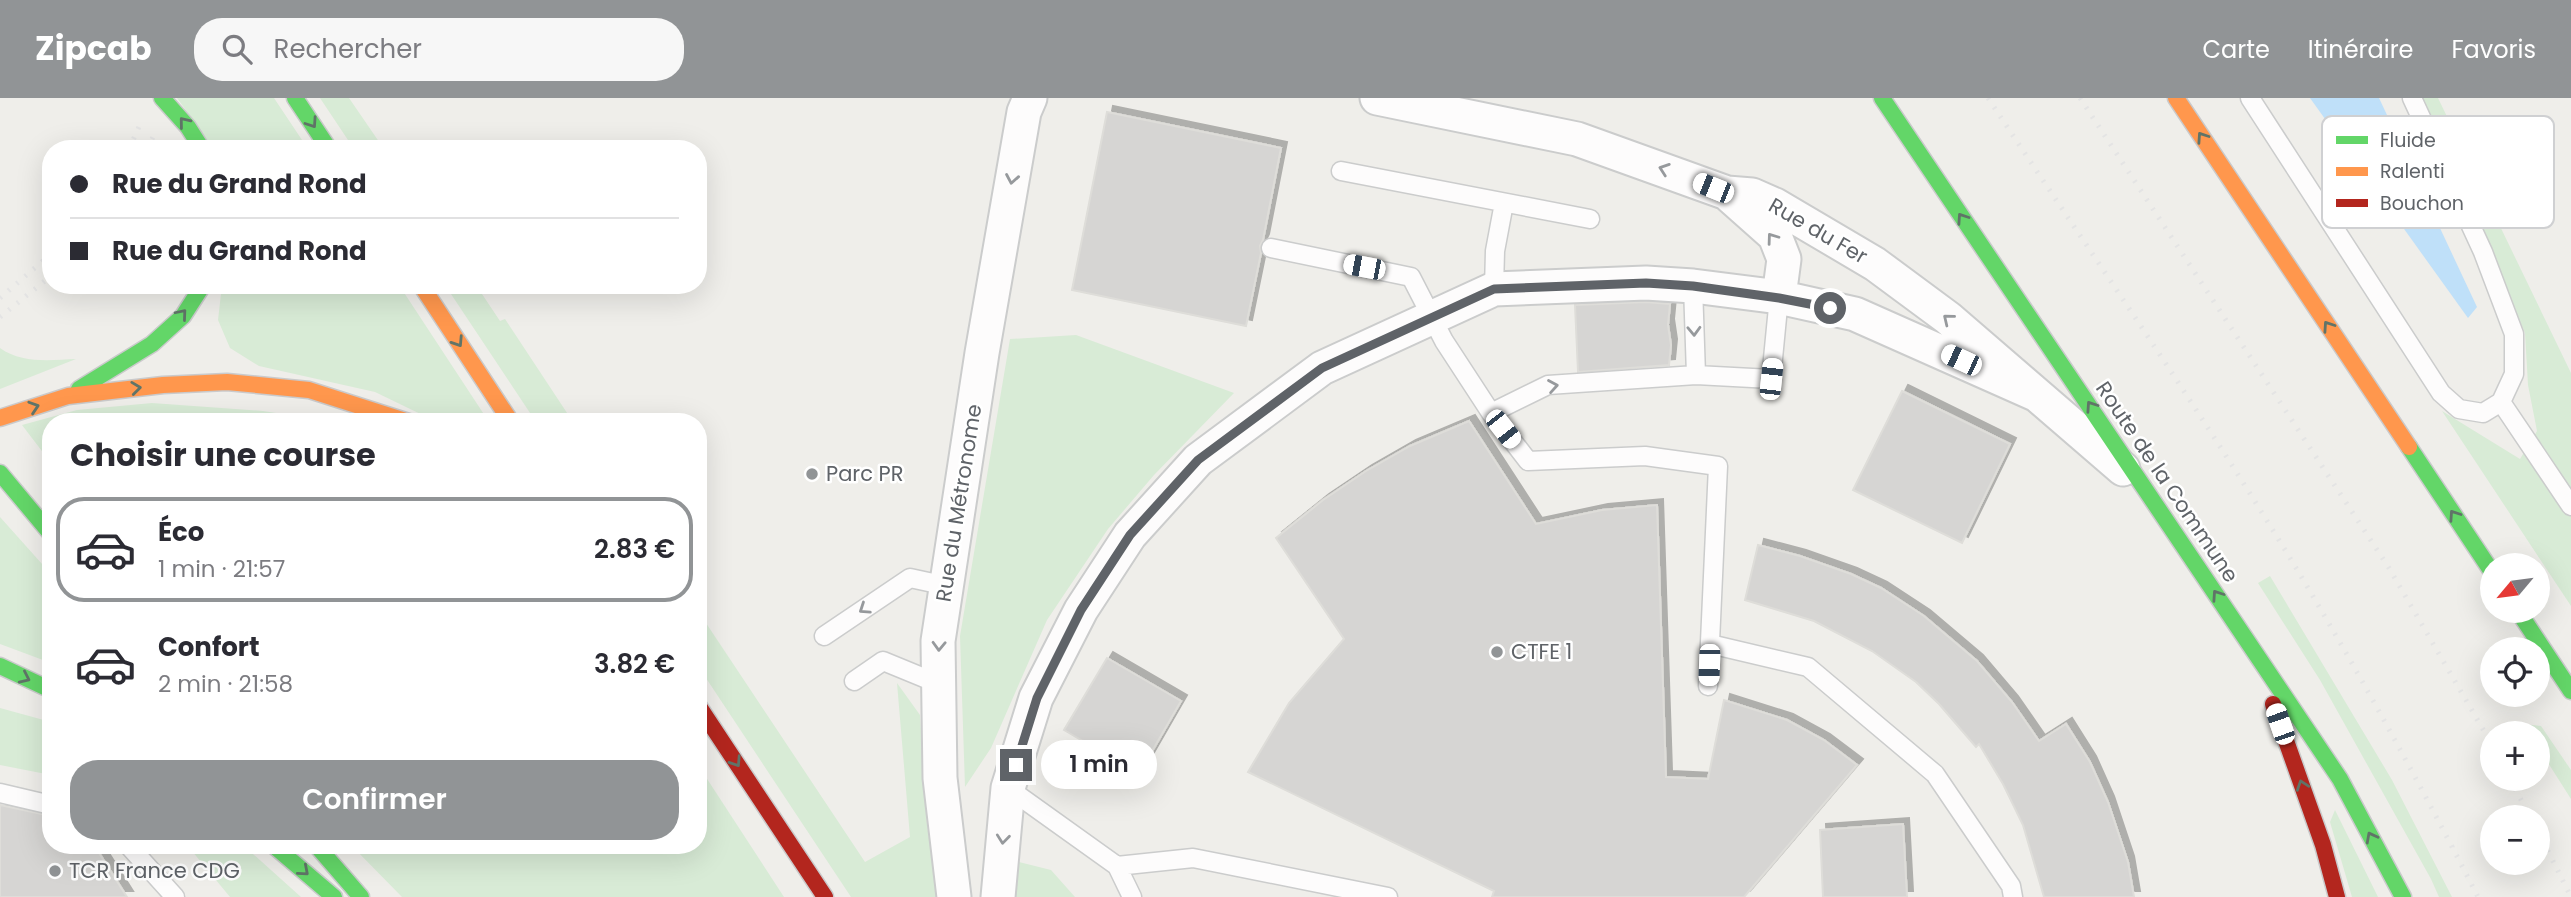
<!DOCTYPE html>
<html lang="fr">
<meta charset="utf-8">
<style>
:root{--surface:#fff;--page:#f7f7f7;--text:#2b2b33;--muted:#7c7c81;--line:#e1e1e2;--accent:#919496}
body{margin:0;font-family:Poppins,sans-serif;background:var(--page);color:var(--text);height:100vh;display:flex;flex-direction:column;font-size:26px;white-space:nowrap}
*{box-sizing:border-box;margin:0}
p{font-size:23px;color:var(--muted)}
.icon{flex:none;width:38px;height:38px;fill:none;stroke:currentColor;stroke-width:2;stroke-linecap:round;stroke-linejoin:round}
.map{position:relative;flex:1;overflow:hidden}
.sheet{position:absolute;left:42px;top:315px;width:665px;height:441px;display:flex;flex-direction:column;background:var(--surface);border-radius:28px;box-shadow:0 7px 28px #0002}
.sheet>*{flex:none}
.guide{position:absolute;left:42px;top:42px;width:665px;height:154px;border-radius:28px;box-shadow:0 7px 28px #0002;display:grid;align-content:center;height:154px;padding:0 28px;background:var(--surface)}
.needle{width:46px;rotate:241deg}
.fabs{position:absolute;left:2480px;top:455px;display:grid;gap:14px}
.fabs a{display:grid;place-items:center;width:70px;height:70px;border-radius:50%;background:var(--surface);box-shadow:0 7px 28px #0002;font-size:35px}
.end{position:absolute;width:32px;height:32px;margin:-16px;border:9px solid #5f6368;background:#fff;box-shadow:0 0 0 4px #fff}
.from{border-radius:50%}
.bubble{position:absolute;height:49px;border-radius:24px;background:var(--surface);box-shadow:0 7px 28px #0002;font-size:23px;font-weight:600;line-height:49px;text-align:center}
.car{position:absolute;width:21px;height:42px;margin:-21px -10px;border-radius:9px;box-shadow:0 0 5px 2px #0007;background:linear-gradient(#fff 24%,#345 0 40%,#fff 0 76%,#345 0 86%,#fff 0)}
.guide b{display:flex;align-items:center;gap:24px;height:66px;font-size:26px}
.guide b+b{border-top:2px solid var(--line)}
.guide i{width:18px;height:18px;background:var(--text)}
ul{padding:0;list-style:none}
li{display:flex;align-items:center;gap:21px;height:105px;margin:0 14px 10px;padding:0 14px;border:4px solid transparent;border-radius:28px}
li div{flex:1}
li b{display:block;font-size:26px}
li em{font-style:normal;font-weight:600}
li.on{border-color:var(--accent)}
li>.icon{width:63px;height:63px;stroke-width:1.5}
h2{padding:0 28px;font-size:32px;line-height:84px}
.action{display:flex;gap:14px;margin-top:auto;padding:14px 28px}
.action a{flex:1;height:80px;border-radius:28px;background:var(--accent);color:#fff;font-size:28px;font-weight:600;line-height:80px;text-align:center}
header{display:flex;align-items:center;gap:42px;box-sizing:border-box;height:98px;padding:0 35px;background:var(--accent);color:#fff}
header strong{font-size:33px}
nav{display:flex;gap:38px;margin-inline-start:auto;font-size:24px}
.search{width:490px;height:63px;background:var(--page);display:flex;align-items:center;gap:18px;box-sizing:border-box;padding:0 24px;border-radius:28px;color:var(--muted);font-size:26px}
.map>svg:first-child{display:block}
</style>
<header>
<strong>Zipcab</strong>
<div class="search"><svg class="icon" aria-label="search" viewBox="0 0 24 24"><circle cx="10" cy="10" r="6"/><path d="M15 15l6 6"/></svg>Rechercher</div>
<nav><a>Carte</a><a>Itinéraire</a><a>Favoris</a></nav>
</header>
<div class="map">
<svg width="2571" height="799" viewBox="0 0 2571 799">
<defs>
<filter id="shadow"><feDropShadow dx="6" dy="-6" stdDeviation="0" flood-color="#0004"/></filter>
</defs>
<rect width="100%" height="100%" fill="#efeeea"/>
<path fill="#d8ebd6" d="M177 0H274L308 51H214Z
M320 0H349L384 51H354Z
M2422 0H2438L2571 275V508L2442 313 2520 361 2537 333 2528 287 2525 235Z
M222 187H399L489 324H437L375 294 259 268 230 250 218 222Z
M445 187H476L500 223 505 221 573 324H536Z
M1076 237 1234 295 1154 377 1108 431 1047 522 991 650 965 689 960 538 1010 241Z
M0 250C22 266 51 262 76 261L0 291Z
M152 305 263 313 335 324H51V365L22 327 77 312Z
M0 419 51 476V565L0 546Z
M2270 478 2392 682 2452 799H2439L2431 781 2320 582 2258 485Z
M698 513 865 764 910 739 897 585 920 617 927 727 938 799H851L698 568Z
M0 610 51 624V677L0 667Z
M2523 626 2541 628 2571 672V701L2538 649V635H2529Z
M698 667 784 799H402L351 747H698Z
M2335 712 2378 799H2352L2330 724Z
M187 747H243L301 799H230Z
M1019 764 1051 772 1075 799H1012Z"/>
<path fill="#bfe0f9" d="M2310 0H2379L2477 209 2468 220Z"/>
<path fill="#d6d5d3" stroke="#deddd9" stroke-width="2" filter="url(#shadow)" d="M1107 14 1281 50 1263 142 1260 148 1261 155 1246 228 1072 192Z
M1646 204 1670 206 1668 227 1671 247 1669 267 1578 274 1575 207Z
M1902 293 2010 346 1962 445 1853 392Z
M1469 323 1536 426 1602 412 1657 407 1666 679 1708 681 1724 602 1787 622 1824 642 1857 667 1744 799H1492L1494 793 1248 674 1289 605 1344 541 1276 440 1323 402 1366 373 1410 348Z
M1758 447 1800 458 1851 476 1881 490 1924 518 1977 563 2012 604 2039 643 2066 626 2090 664 2108 704 2128 764 2134 799H2044L2023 727 2003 686 1979 646 1976 649 1939 606 1916 584 1872 553 1814 523 1745 502Z
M1107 560 1181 603 1139 676 1064 632Z
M0 707 51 718V747H94L127 799H0Z
M1903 726 1907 799H1823L1820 732Z"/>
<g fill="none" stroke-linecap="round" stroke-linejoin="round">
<defs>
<path id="lane" d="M2250 0 2441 295 2459 311 2483 315 2501 304 2514 276V236L2483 154 2412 0
M1341 73 1590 121
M1271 150 1411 179 1444 243 1491 315 1528 363 1645 358 1718 368 1708 588
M1693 188 1696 277
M1494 191 1495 153 1504 105
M2501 304 2571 408
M1491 315 1548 287 1696 277 1771 281 1779 199
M824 538 910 480 947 488
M1710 546 1808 569 1935 676 2011 788 2013 799
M854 583 883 563 939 586
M1008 690 1117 768 1132 799
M0 695 51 707
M128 747 175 799
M1117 768 1193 760 1388 799"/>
<path id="street" d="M1377 0 1577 41 1727 95 1752 97 1775 107 1875 166 1948 220 2123 371
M1730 98 1775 138 1784 161 1779 199
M954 799 940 680 938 543 982 255 1024 14 1030 0
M998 799 1008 690 1036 600 1081 512 1130 437 1198 362 1322 270 1494 191 1646 185 1693 188 1779 199 1855 216 2035 296"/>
<path id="fast" d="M162 0 188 29 202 51
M295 0 329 51
M1882 0 2340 681 2403 799
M79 291 152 246 183 218 203 187
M2409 349 2492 474
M0 375 51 436
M2518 513 2571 593
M0 568 51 592
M273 747 334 799
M316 747 361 799"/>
<path id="slow" d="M2176 0 2409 349
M421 187 511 324
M0 320 68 298 163 287 227 284 309 292 409 324"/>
<path id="jam" d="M2273 606 2323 747 2337 799
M698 607 825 799"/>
</defs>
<use href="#lane" stroke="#cbcccc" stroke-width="21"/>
<use href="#street" stroke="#cbcccc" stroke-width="37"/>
<use href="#fast" stroke="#cacacb" stroke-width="19"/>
<use href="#slow" stroke="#cacacb" stroke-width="19"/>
<use href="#jam" stroke="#cacacb" stroke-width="19"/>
<use href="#lane" stroke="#fdfcfc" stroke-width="18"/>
<use href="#street" stroke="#fdfcfc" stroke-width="33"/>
<use href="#fast" stroke="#63d668" stroke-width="16"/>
<use href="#slow" stroke="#ff974d" stroke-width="16"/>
<use href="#jam" stroke="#b3261e" stroke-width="16"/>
<path stroke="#e4e4e4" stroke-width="5" stroke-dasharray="2 9" stroke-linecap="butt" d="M1988 0C2090 154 2197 307 2293 465 2359 574 2420 686 2478 799
M2080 0 2389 470 2492 647
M129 51 142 22
M147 51 155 35
M0 200 51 156
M0 219 51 178
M2510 681 2530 719
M2538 733 2571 799"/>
</g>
<defs><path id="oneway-chevron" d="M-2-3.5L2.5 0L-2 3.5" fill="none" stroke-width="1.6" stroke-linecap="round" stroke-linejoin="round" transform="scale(1.75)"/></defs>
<g stroke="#607468">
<use href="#oneway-chevron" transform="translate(184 24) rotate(-129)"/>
<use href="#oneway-chevron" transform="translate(312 25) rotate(56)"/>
<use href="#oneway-chevron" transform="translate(2202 39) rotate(-124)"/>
<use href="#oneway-chevron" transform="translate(1962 120) rotate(-124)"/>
<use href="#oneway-chevron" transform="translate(182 216) rotate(-50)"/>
<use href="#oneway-chevron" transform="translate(2328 228) rotate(-124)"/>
<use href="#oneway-chevron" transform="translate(458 244) rotate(57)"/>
<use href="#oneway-chevron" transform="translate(136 290) rotate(-7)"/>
<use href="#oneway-chevron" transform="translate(2091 308) rotate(-124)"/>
<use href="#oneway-chevron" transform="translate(34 309) rotate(-18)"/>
<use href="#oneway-chevron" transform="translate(2454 417) rotate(-124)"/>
<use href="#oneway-chevron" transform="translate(2217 497) rotate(-124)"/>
<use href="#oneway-chevron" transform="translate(25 580) rotate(25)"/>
<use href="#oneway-chevron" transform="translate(736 664) rotate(57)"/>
<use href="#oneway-chevron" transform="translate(2302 687) rotate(-109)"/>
<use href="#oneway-chevron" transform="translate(2371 739) rotate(-118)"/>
<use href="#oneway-chevron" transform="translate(304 773) rotate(41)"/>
</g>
<g stroke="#96999c">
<use href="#oneway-chevron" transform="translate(1664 71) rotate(-161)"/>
<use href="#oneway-chevron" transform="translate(1012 81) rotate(100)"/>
<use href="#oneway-chevron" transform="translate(1772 140) rotate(-126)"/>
<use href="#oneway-chevron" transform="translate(1948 221) rotate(-141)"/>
<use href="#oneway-chevron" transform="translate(1694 233) rotate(88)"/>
<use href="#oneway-chevron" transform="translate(1553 288) rotate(-10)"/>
<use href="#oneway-chevron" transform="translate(864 511) rotate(146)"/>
<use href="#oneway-chevron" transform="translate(939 548) rotate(92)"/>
<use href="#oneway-chevron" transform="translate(1003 741) rotate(96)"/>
</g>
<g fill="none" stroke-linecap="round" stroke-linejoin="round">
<path stroke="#5f6368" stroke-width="9" d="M1016 667 1037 600 1081 512 1130 437 1198 362 1322 270 1494 191 1646 185 1693 188 1779 200 1830 210"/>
</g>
<g fill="#919496" stroke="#fff" stroke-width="2.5">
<circle cx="812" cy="376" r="7"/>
<circle cx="1497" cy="554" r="7"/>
<circle cx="55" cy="773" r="7"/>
</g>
<g text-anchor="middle" stroke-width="5" stroke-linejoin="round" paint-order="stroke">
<g font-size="21" fill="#5f6368" stroke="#fff">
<text transform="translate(1818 133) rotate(30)" y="7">Rue du Fer</text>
<text transform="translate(2167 384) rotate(56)" y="7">Route de la Commune</text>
<text transform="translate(959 405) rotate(-81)" y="7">Rue du Métronome</text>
</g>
<g font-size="21" fill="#5f6368" stroke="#fff" text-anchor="start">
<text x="826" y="383">Parc PR</text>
<text x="1511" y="561">CTFE 1</text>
<text x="69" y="780">TCR France CDG</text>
</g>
</g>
<rect x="2322" y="18" width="232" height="112" rx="10" fill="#fff" stroke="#cfd0d2" stroke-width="2"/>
<rect x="2336" y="38" width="32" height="8" fill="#63d668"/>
<rect x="2336" y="69" width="32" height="9" fill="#ff974d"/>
<rect x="2336" y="101" width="32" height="8" fill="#b3261e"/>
<g font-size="19" fill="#5f6368">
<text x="2380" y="49">Fluide</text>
<text x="2380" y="80">Ralenti</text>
<text x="2380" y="112">Bouchon</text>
</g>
</svg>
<div class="fabs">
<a><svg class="needle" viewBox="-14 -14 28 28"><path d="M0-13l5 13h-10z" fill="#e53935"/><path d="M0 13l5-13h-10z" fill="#7c7c81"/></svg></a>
<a><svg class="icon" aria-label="locate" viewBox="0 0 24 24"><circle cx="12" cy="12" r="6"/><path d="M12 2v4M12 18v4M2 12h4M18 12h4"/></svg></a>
<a>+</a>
<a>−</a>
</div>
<i class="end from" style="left:1830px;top:210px"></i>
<i class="end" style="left:1016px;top:667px"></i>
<div class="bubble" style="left:1041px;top:642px;width:116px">1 min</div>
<i class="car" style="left:1713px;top:90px;rotate:292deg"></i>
<i class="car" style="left:1364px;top:169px;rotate:281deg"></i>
<i class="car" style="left:1961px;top:262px;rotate:295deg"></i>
<i class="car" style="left:1771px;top:281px;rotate:6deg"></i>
<i class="car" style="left:1503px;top:331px;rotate:142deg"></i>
<i class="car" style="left:1709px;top:567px;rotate:182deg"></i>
<i class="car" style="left:2280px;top:626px;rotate:341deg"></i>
<div class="guide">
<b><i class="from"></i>Rue du Grand Rond</b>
<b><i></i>Rue du Grand Rond</b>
</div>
<section class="sheet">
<h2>Choisir une course</h2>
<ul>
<li class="on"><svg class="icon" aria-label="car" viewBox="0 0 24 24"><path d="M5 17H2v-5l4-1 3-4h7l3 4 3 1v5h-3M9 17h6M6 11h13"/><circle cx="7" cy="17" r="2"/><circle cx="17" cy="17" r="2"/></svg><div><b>Éco</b><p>1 min · 21:57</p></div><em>2.83 €</em></li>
<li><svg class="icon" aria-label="car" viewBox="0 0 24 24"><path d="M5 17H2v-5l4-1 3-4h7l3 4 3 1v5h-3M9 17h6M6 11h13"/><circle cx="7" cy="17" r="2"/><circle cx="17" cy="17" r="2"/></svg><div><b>Confort</b><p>2 min · 21:58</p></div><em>3.82 €</em></li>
</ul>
<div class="action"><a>Confirmer</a></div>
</section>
</div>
